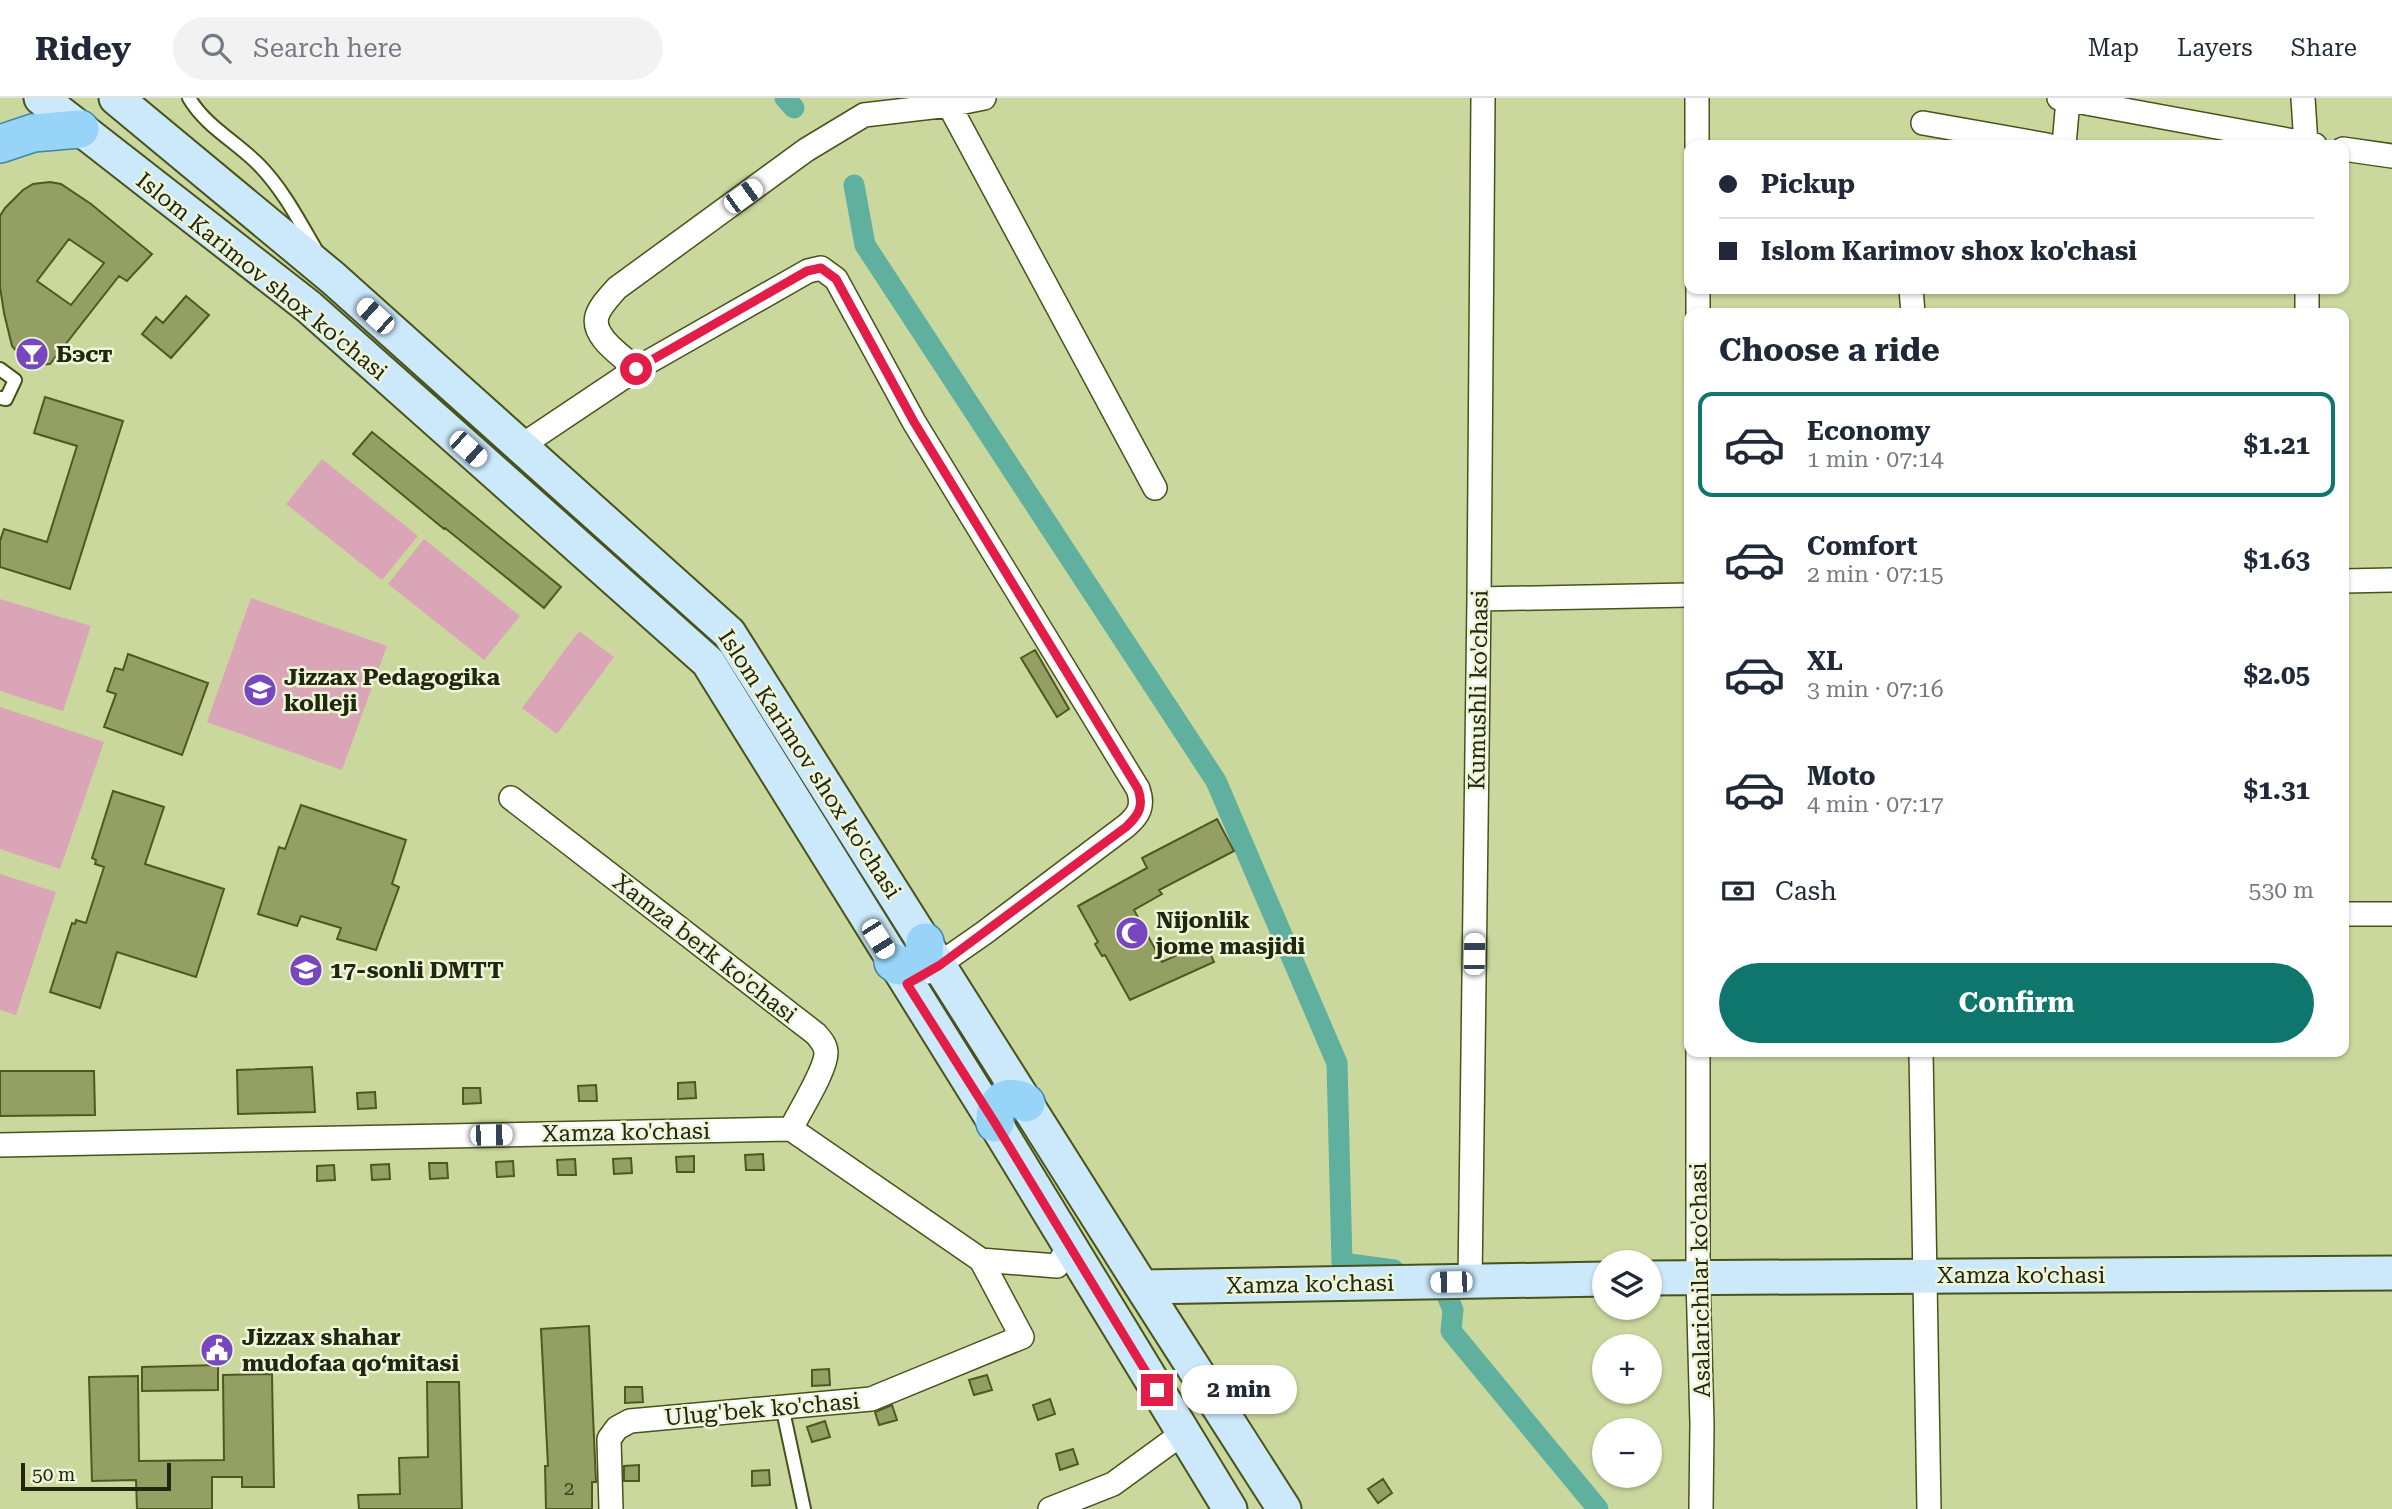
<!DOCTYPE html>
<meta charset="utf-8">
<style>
:root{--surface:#fff;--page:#f2f2f3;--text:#1f2937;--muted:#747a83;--line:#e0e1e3;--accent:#0f766e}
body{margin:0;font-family:"Roboto Serif",serif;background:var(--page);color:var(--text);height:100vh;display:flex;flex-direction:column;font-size:26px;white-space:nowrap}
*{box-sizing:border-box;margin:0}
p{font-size:23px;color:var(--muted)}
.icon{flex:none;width:38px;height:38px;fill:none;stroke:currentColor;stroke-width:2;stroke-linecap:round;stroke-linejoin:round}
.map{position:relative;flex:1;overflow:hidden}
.details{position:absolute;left:1684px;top:210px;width:665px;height:749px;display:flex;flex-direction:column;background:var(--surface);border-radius:14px;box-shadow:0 2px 5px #0004}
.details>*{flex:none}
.banner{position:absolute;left:1684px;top:42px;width:665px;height:154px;border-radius:14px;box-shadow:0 2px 5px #0004;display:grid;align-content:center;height:154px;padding:0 35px;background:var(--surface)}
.buttons{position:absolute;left:1592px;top:1152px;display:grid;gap:14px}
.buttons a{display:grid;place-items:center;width:70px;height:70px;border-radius:50%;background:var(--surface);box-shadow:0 2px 5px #0004;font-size:35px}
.scale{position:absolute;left:21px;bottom:18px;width:150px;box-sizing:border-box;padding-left:7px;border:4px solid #21260f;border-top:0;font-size:19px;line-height:24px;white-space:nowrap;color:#21260f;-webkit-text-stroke:5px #eef5d8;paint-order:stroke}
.end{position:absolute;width:32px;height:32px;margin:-16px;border:9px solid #e11d48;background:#fff;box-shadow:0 0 0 4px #fff}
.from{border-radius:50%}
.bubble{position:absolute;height:49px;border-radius:24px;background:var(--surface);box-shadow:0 2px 5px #0004;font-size:23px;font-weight:700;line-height:49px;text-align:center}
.car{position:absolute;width:21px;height:42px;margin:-21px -10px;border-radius:9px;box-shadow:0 0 5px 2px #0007;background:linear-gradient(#fff 24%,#345 0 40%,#fff 0 76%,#345 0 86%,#fff 0)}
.banner b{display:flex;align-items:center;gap:24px;height:66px;font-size:26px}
.banner b+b{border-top:2px solid var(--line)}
.banner i{width:18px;height:18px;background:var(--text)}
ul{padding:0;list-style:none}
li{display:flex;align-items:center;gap:21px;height:105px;margin:0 14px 10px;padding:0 21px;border:4px solid transparent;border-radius:14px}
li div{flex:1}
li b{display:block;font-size:26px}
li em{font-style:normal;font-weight:700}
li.active{border-color:var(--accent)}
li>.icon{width:63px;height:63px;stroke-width:1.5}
h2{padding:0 35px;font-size:32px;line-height:84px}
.pay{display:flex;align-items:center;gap:18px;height:77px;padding:0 35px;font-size:26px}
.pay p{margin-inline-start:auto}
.button{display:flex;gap:14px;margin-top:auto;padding:14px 35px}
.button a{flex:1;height:80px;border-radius:42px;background:var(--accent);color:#fff;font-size:28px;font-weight:700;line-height:80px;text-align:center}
header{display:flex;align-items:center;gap:42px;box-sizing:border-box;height:98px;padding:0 35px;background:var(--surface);border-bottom:2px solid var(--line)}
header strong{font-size:33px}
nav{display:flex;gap:38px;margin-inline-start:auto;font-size:24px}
.search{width:490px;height:63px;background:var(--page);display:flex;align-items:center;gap:18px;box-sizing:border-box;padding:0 24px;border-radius:38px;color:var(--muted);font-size:26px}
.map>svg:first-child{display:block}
</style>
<header>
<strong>Ridey</strong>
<div class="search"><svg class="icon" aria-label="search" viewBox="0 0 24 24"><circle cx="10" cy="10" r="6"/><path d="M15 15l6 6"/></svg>Search here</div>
<nav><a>Map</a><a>Layers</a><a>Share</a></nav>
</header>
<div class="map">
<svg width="2392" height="1411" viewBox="0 0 2392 1411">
<rect width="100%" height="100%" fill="#cbd89d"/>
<path fill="#daa5b6" d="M322 361 418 438 382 482 286 406Z
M424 441 520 518 484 562 388 486Z
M251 500 387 548 342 672 207 624Z
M0 501 91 528 63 613 0 593Z
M579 533 614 559 557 636 522 610Z
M0 609 104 644 60 771 0 751Z
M0 776 56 794 16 917 0 912Z"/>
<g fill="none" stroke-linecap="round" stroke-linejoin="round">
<path stroke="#60b09f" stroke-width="21" d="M785 0 794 10
M854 87 865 147 1216 683 1337 965 1342 1165 1394 1172
M1436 1178H1439L1453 1212 1451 1233 1598 1411"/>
</g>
<path fill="#939f63" stroke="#4e5821" stroke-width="2" fill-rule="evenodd" d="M50 84 61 86 91 106 152 156 127 183 119 178 50 266 36 267 24 262 12 248 4 215 0 189V118L5 110 23 92 33 86ZM69 141 104 165 71 207 37 183Z
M186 198 209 217 171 260 142 236 156 219 163 225Z
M45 299 123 323 70 491 0 469V443L4 431 47 444 77 348 34 335Z
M372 334 561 489 544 510 445 430 444 431 353 356Z
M1035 552 1069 611 1057 619 1021 560Z
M128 556 208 585 182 657 104 629 116 596 107 593 115 570 123 572Z
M113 693 164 709 145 766 224 791 196 879 117 854 100 910 50 894 72 825 75 826 76 822 86 825 104 769 95 766 96 762 92 760Z
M301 707 406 742 392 786 399 789 376 852 337 841 341 830 301 818 297 828 258 816 279 749 285 751Z
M1217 721 1234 753 1159 792 1162 796 1134 812 1162 864 1205 844 1214 864 1130 902 1105 857 1102 858 1095 846 1098 844 1078 808 1147 770 1142 760Z
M312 969 315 1014 238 1016 237 972Z
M0 973H94L95 1017 0 1018Z
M695 984 696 1000 678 1001V985Z
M596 987 597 1003H579L578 988Z
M463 990H480L481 1005 463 1006Z
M375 994 376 1010 358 1011 357 995Z
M763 1056 764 1072H746L745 1057Z
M694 1058V1074H677L676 1059Z
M631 1060 632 1075 614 1076 613 1061Z
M575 1061 576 1077H558L557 1062Z
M513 1063 514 1078 497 1079 496 1064Z
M429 1065H447L448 1080 430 1081Z
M389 1066 390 1081 372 1082 371 1067Z
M334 1067 335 1082 317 1083V1068Z
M589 1228 596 1384H592V1411H546L545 1368H548L541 1231Z
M218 1267V1292L142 1293V1269Z
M829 1271 830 1287 812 1288V1272Z
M272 1276 274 1389H242V1379H212V1411H137L136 1382 92 1383 89 1279 138 1278 139 1363 224 1362 223 1277Z
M987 1277 992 1292 974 1297 969 1282Z
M427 1284H459L462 1411H359L358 1397 400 1396 399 1360 428 1359Z
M625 1289H642L643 1304 625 1305Z
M1050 1301 1055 1316 1038 1322 1033 1307Z
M892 1307 897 1322 879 1327 875 1314Z
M825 1323 830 1339 812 1344 807 1329Z
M1073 1351 1078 1366 1060 1372 1056 1356Z
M639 1367V1383H624V1368Z
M769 1372 770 1387 752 1388V1373Z
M1383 1381 1392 1395 1378 1405 1368 1391Z"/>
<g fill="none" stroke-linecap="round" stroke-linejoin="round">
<defs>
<path id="lane" d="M189 0C206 29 237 44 260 68 283 92 298 121 315 150
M0 271 15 282 6 301 0 300
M782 1308 804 1411"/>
<path id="street" d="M984 0 949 7 1155 390
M1697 0V47
M2059 0 2315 47
M2303 0 2306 47
M1923 25 2047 47
M2064 47 2068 2
M2343 51 2392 58
M1698 191V215
M1911 191 1913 215
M2307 191V215
M636 271C623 258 591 239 597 218 600 208 610 198 617 190L806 52 864 17 949 7
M521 348 636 271 808 173 821 170 836 181 914 324 1138 691C1144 708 1139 717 1126 728L984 835 928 874
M2343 483 2392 482
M1479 501 1689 497
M511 700 816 936C821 942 826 947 826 955 826 972 799 1014 791 1031
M2343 816H2392
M1698 954V1180L1702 1326 1701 1411
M1921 954 1929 1411
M0 1047 791 1031 981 1162 1057 1168 1065 1155V1142
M1470 1184 1479 501 1483 0
M611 1411 609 1341 617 1330 630 1323 871 1301 1022 1239 981 1162
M1050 1411 1113 1386 1183 1335"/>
<path id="secondary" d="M41 0 309 209 708 564 995 1025 1230 1411
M116 0 333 180 729 535 1142 1189 1284 1411
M1650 1180 2392 1175
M1142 1189 1605 1181"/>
<path id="primary" d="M0 46 33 35 80 31
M893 864 899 868H913L924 858 925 844
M995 1025C993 1003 1008 994 1026 1005"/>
</defs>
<use href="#lane" stroke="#48521b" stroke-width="16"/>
<use href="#street" stroke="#48521b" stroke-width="26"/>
<use href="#secondary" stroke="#48521b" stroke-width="37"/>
<use href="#primary" stroke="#4284a3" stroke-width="40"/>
<use href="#lane" stroke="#fff" stroke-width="12"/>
<use href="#street" stroke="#fff" stroke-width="23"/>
<use href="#secondary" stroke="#cbe9fb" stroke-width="33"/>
<use href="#primary" stroke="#98d4f8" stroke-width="37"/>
</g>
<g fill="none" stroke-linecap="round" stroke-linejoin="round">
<path stroke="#e11d48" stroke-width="9" d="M636 271 807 173 821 170 836 181 914 324 1138 691C1144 708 1139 717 1126 729L940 867 907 886 995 1025 1157 1292"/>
</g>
<defs>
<symbol id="bar-disc" viewBox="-11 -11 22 22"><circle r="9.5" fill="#7747bf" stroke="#eef5d8"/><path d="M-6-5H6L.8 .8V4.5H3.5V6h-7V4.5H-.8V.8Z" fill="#fff"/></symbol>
<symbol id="university-disc" viewBox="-11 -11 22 22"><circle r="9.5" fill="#7747bf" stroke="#eef5d8"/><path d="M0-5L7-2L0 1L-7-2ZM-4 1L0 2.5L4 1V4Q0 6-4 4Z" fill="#fff"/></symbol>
<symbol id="mosque-disc" viewBox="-11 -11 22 22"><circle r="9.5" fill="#7747bf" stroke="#eef5d8"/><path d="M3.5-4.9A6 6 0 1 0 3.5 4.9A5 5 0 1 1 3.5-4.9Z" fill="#fff"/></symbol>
<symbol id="school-disc" viewBox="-11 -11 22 22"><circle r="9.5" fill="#7747bf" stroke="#eef5d8"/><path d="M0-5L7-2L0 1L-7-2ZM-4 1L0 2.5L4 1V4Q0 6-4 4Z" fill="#fff"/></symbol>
<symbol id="civic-disc" viewBox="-11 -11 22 22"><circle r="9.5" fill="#7747bf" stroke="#eef5d8"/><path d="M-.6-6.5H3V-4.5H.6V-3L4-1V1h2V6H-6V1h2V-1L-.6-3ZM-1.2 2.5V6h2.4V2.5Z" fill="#fff"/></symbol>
</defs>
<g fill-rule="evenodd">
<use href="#bar-disc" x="13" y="237" width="38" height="38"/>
<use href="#university-disc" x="241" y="573" width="38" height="38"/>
<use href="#mosque-disc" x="1113" y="816" width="38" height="38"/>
<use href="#school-disc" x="287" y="853" width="38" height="38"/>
<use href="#civic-disc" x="198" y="1233" width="38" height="38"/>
</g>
<g text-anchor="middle" stroke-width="5" stroke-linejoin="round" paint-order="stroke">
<g font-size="19" fill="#3e4424">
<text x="569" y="1397">2</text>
</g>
<g font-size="23" fill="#21260f" stroke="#eef5d8">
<text transform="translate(262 178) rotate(39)" y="8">Islom Karimov shox ko'chasi</text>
<text transform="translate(1478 592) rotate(-89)" y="8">Kumushli ko'chasi</text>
<text transform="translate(810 666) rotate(57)" y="8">Islom Karimov shox ko'chasi</text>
<text transform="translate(705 850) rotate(38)" y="8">Xamza berk ko'chasi</text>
<text transform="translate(626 1034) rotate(-1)" y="8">Xamza ko'chasi</text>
<text x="2021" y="1185">Xamza ko'chasi</text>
<text transform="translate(1700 1182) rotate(-91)" y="8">Asalarichilar ko'chasi</text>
<text transform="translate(1310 1186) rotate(-1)" y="8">Xamza ko'chasi</text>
<text transform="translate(762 1311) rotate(-5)" y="8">Ulug'bek ko'chasi</text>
</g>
<g font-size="23" font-weight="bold" fill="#21260f" stroke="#eef5d8" text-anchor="start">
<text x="56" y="264">Бэст</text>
<text x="284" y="587">Jizzax Pedagogika<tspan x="284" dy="26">kolleji</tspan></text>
<text x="1156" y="830">Nijonlik<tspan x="1156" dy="26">jome masjidi</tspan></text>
<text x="330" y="880">17-sonli DMTT</text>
<text x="242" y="1247">Jizzax shahar<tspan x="242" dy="26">mudofaa qoʻmitasi</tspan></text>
</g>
</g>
</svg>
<div class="buttons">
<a><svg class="icon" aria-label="layers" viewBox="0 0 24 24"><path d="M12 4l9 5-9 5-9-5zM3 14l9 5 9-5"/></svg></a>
<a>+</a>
<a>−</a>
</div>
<div class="scale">50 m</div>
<i class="end from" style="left:636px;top:271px"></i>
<i class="end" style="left:1157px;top:1292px"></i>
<div class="bubble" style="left:1181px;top:1267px;width:116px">2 min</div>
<i class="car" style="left:743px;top:98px;rotate:54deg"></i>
<i class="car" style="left:375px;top:218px;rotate:312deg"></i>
<i class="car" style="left:468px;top:351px;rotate:132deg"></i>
<i class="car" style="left:878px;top:841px;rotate:148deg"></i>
<i class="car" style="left:1474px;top:856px;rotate:1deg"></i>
<i class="car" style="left:491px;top:1037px;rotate:89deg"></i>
<i class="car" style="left:1451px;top:1184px;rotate:269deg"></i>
<div class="banner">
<b><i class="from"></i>Pickup</b>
<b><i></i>Islom Karimov shox ko'chasi</b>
</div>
<section class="details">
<h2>Choose a ride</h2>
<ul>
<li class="active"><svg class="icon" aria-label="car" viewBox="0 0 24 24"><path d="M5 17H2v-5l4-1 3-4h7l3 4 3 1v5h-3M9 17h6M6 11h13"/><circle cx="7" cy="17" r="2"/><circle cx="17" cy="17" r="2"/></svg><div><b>Economy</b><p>1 min · 07:14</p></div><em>$1.21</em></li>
<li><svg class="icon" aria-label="car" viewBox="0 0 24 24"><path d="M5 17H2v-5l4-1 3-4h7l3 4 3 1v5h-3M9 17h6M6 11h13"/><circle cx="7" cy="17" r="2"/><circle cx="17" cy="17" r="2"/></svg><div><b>Comfort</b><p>2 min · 07:15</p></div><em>$1.63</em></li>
<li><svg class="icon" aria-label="car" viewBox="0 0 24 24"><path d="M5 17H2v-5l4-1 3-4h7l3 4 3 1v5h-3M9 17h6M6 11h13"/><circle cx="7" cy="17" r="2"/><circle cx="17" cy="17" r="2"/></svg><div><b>XL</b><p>3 min · 07:16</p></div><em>$2.05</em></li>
<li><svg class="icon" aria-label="car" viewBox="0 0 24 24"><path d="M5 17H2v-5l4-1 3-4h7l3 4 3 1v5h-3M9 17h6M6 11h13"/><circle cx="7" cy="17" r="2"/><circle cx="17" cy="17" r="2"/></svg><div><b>Moto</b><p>4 min · 07:17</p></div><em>$1.31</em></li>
</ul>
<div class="pay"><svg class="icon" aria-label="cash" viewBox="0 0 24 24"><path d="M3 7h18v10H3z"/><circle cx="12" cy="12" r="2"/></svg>Cash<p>530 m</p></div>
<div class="button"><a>Confirm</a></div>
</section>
</div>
